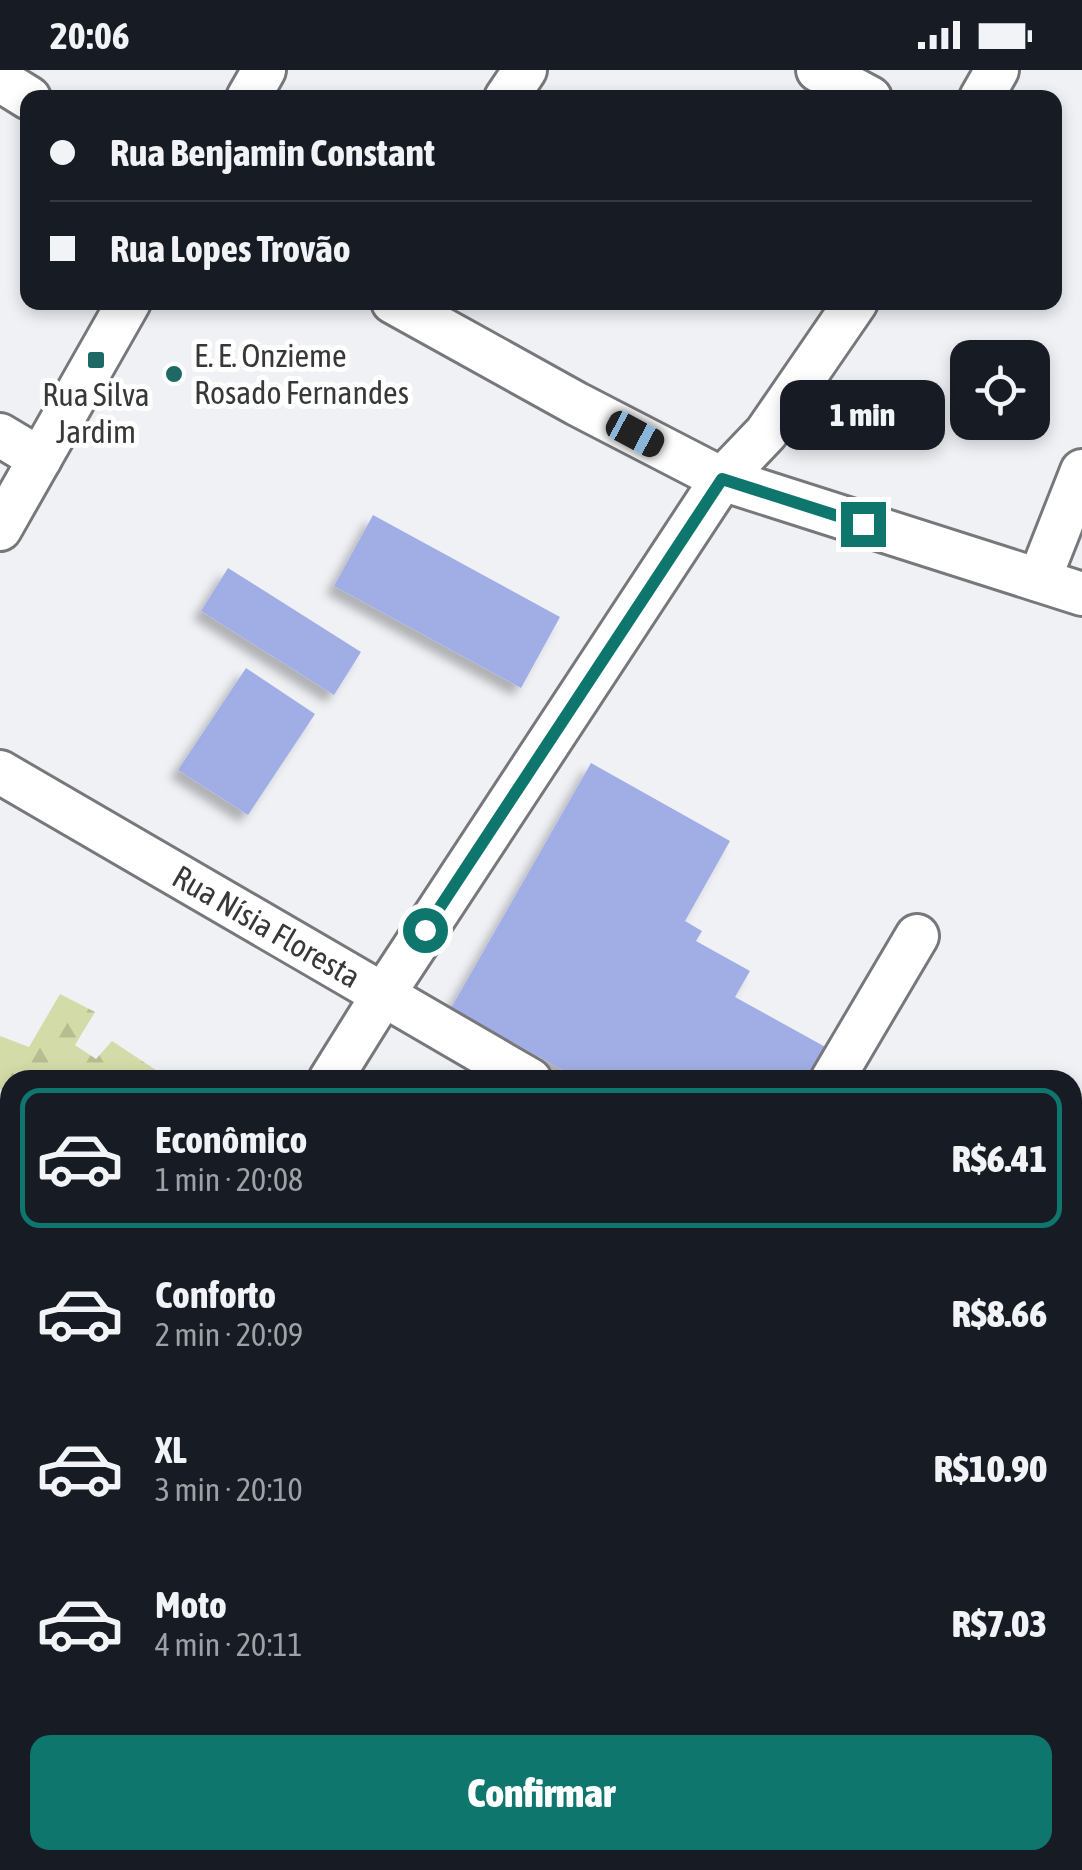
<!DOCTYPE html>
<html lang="pt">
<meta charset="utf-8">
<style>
:root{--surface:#171b24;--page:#20242c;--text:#f1f3f6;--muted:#9ea1a6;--line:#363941;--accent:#0f766e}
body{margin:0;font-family:"Asap Condensed",sans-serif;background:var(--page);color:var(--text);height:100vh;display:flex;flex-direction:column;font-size:38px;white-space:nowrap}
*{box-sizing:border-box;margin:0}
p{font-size:32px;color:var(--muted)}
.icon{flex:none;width:55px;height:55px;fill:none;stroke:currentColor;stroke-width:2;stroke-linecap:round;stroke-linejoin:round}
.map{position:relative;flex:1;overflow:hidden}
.sheet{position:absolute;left:0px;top:1000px;width:1082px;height:800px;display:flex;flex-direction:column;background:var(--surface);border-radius:30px 30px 0 0;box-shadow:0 5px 15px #0003}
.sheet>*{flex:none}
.top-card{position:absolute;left:20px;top:20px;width:1042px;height:220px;border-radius:20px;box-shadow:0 5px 15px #0003;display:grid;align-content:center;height:220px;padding:0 30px;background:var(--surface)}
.buttons{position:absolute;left:950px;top:270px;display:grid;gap:20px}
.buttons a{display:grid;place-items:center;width:100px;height:100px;border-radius:20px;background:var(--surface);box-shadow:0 5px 15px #0003;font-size:50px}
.end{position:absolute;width:45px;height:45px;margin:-22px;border:12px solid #0f766e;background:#fff;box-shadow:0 0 0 5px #fff}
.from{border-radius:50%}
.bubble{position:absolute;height:70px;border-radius:20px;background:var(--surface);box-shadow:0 5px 15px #0003;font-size:32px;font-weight:800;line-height:70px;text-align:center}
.car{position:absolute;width:30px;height:60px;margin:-30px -15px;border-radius:12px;box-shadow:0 0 8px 2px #0007;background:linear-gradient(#222 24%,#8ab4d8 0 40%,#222 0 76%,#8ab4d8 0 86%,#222 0)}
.top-card b{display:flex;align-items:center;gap:35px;height:95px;font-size:38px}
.top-card b+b{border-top:2px solid var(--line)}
.top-card i{width:25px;height:25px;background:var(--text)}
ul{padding:18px 0 0;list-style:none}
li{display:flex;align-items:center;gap:30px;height:140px;margin:0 20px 15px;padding:0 10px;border:5px solid transparent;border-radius:20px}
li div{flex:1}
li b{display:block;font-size:38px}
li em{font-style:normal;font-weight:800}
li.selected{border-color:var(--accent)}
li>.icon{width:90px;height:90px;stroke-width:1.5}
.primary-button{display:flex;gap:20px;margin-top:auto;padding:20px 30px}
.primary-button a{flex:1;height:115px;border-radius:20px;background:var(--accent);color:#fff;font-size:40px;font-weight:800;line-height:115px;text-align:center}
.status{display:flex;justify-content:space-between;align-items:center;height:70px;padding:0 50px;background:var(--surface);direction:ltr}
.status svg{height:28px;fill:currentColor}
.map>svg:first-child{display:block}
</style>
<div class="status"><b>20:06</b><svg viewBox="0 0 49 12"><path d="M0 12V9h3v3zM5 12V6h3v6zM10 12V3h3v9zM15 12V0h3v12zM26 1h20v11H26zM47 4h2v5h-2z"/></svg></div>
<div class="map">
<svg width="1082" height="1800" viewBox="0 0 1082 1800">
<defs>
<pattern id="forest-firs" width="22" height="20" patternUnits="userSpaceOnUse" patternTransform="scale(2.5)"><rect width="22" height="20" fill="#d3dca8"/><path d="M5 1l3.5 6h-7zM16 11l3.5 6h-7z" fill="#b6be91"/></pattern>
<filter id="shadow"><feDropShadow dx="-8" dy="8" stdDeviation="5" flood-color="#0004"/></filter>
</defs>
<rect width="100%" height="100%" fill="#f0f1f5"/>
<path fill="url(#forest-firs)" d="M60 924 95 942 75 975 96 989 112 971 165 1006 162 1010H10V1024L0 1019V966L29 977Z"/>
<path fill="#d3dca8" d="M1082 1469V1761L1073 1772 1072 1481Z
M819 1790H1058L1050 1800H811Z"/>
<path fill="#a1aee6" filter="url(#shadow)" d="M373 445 560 547 521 618 334 516Z
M228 498 361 582 334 625 201 541Z
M246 598 315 644 248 745 178 700Z
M591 693 730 771 685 851 702 861 696 871 750 901 735 927 829 979 811 1010H561L566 1002 451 938Z
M1082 1176V1301L1072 1295V1190Z"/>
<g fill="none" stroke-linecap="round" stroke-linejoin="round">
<defs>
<g id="minor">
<path d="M818 0 870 28"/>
<path d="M0 10 29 28"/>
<path d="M248 28 264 0"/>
<path d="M506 28 525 0"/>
<path d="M981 28 997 0"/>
<path d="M393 232 577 334 722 409 1082 524"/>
<path d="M0 365 40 389"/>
<path d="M0 459 129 232"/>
<path d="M1039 510 1082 401"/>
<path id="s1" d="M0 702 530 1010"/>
<path d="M330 1010 383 925 722 409 766 363 856 232"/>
<path d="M832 1010 917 866"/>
<path d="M1072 1111 1082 1095"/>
<path d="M0 1223 10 1230"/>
<path d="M1072 1326 1082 1331"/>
<path d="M0 1544 10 1527"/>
<path d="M323 1800 329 1790"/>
</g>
<path id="major" d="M1072 1443 1082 1431
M781 1800 789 1790
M1075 1800 1082 1791"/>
</defs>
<use href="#minor" stroke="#77787b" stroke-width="48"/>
<use href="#major" stroke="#77787b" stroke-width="58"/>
<use href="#minor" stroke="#fff" stroke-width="42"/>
<use href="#major" stroke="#fff" stroke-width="52"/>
</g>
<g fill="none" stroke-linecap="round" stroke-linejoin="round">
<path stroke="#0f766e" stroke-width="12" d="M425 860 722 409 863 454"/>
</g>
<g fill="#1e6963" stroke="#fff" stroke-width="4">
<rect x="86" y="280" width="20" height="20" rx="5"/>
<circle cx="174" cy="304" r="10"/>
</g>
<g text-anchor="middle" stroke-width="10" stroke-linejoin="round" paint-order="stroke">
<g font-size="32" fill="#383839" stroke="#fff" text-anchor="start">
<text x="194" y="297">E. E. Onzieme<tspan x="194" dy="37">Rosado Fernandes</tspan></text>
<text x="96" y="336" text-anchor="middle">Rua Silva<tspan x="96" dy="37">Jardim</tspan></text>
</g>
<g font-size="32" fill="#383839" stroke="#fff">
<text dy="11" stroke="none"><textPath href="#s1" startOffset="308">Rua Nísia Floresta</textPath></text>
</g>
</g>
</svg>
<div class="buttons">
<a><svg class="icon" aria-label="locate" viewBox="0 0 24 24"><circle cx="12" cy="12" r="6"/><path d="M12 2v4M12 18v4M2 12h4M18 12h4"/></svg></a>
</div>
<i class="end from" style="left:425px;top:860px"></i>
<i class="end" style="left:863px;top:454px"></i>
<div class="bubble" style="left:780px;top:310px;width:165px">1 min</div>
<i class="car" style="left:635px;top:364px;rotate:118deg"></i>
<div class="top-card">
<b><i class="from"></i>Rua Benjamin Constant</b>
<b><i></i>Rua Lopes Trovão</b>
</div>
<section class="sheet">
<ul>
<li class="selected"><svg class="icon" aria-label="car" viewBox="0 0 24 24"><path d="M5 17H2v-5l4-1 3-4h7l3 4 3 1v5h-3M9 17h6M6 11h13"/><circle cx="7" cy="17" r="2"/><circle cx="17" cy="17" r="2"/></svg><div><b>Econômico</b><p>1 min · 20:08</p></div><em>R$6.41</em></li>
<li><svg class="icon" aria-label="car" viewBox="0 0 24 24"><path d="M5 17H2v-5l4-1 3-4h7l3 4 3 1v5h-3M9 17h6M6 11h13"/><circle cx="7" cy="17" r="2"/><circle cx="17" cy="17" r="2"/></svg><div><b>Conforto</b><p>2 min · 20:09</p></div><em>R$8.66</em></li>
<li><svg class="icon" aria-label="car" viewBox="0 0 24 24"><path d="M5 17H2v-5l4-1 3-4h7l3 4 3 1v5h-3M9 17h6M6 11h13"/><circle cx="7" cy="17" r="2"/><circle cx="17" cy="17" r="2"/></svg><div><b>XL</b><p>3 min · 20:10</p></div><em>R$10.90</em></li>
<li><svg class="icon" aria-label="car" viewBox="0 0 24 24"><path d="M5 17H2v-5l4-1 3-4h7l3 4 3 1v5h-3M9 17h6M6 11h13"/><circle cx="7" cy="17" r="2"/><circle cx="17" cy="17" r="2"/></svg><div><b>Moto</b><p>4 min · 20:11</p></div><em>R$7.03</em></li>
</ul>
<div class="primary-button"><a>Confirmar</a></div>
</section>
</div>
